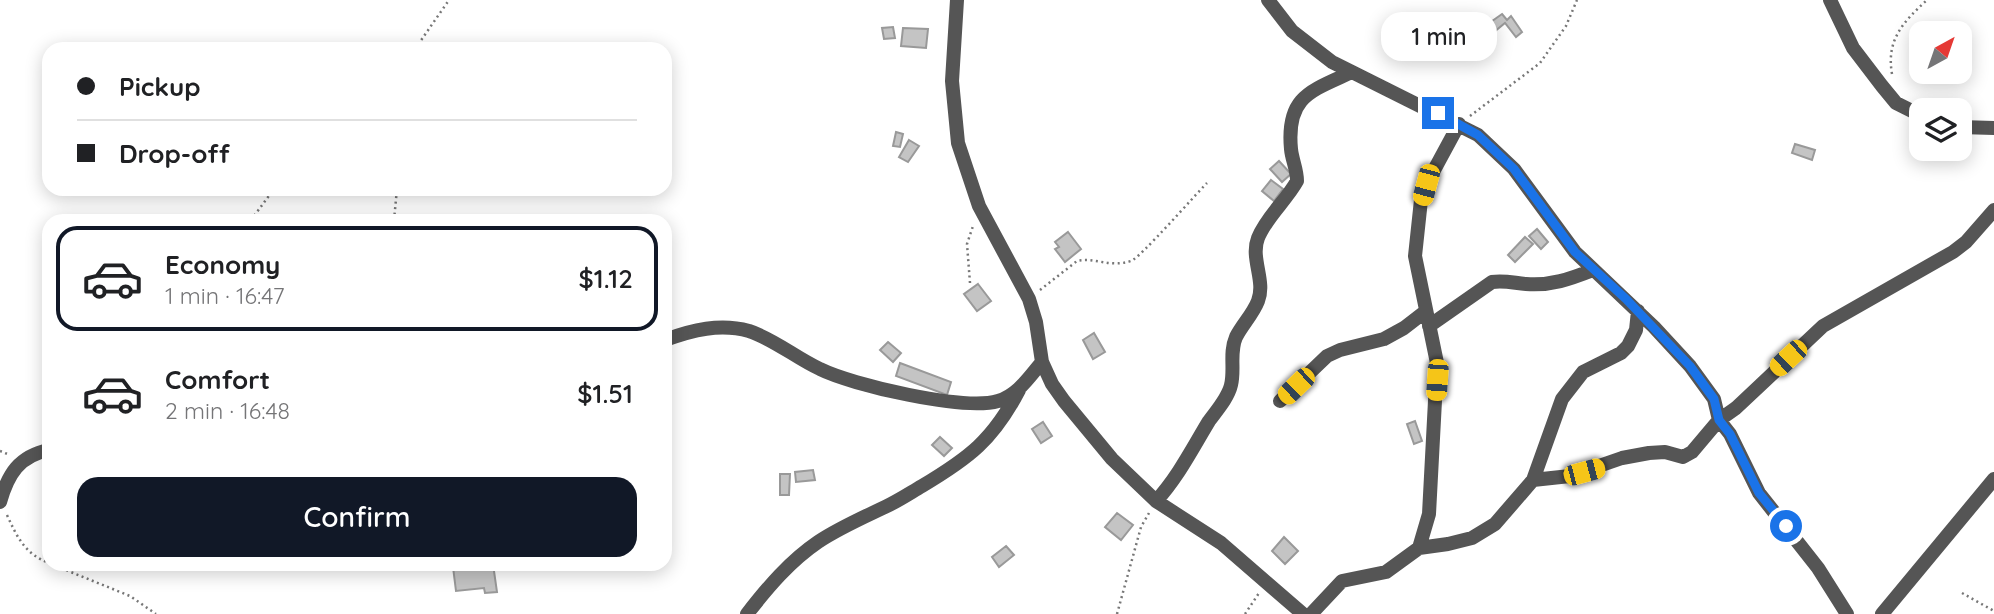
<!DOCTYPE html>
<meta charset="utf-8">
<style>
:root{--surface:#fff;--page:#f6f6f6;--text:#202124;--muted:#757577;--line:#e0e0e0;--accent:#111827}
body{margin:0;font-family:Quicksand,sans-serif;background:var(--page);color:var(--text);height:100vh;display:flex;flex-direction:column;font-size:26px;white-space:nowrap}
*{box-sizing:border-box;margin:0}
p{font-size:23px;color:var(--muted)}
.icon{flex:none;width:38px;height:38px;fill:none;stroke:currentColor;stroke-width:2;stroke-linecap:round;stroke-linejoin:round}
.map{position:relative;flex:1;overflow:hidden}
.side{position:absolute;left:42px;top:214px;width:630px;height:357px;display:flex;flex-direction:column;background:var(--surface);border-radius:21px;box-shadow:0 4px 18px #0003}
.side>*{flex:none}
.hud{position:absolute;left:42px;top:42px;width:630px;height:154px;border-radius:21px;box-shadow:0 4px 18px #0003;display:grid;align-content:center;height:154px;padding:0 35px;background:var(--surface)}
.needle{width:46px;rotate:40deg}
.fabs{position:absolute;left:1909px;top:21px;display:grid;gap:14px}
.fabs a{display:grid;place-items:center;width:63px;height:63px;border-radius:14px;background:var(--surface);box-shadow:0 4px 18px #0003;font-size:35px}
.end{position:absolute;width:32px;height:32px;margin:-16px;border:9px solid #1a73e8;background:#fff;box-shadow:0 0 0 4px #fff}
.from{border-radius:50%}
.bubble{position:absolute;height:49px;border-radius:21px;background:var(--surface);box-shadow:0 4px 18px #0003;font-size:23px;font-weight:600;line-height:49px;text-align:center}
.car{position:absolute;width:21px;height:42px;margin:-21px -10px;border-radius:9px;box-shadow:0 0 5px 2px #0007;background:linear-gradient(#f5c518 24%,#345 0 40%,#f5c518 0 76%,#345 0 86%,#f5c518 0)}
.hud b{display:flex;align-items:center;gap:24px;height:66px;font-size:26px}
.hud b+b{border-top:2px solid var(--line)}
.hud i{width:18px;height:18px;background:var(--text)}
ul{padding:12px 0 0;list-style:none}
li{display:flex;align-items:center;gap:21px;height:105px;margin:0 14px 10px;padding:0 21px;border:4px solid transparent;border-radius:21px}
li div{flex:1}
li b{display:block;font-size:26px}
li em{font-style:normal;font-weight:600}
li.active{border-color:var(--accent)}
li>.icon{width:63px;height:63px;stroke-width:1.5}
.cta{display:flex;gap:14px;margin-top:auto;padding:14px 35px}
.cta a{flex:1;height:80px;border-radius:21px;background:var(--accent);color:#fff;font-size:28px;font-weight:600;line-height:80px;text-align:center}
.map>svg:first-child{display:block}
</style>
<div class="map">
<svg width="1994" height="614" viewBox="0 0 1994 614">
<rect width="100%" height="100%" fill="#fff"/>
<path fill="#c4c4c4" stroke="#999" stroke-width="2" d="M1502 14 1507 20 1511 16 1522 32 1516 37 1505 23 1494 32 1488 24Z
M893 27 895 38 884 39 882 28Z
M903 28 928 29 926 48 901 46Z
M896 132 903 134 900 147 893 146Z
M909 140 919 146 908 162 899 157Z
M1795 144 1815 150 1812 160 1792 153Z
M1279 161 1291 174 1282 182 1270 169Z
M1271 180 1283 189 1274 201 1262 191Z
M1537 229 1548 242 1541 249 1529 236Z
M1068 232 1081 249 1065 262 1055 249 1059 247 1055 242Z
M1525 237 1533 244 1515 262 1508 255Z
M978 284 991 301 977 311 964 294Z
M1094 333 1105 352 1093 359 1083 340Z
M888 342 901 353 893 362 880 350Z
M900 363 951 382 947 395 896 376Z
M1415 421 1422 441 1414 444 1407 424Z
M1043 422 1052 436 1041 443 1032 429Z
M940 437 952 448 944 456 932 445Z
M813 470 815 480 796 482 795 472Z
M780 474H790L789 495H780Z
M1117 513 1133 525 1121 540 1105 527Z
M1284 537 1298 551 1285 564 1272 551Z
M1006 546 1014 555 999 567 992 557Z
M464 564H493L497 592 485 593 484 588 456 591 453 567 465 566Z"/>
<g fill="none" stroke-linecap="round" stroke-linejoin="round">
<path stroke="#777" stroke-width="2.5" stroke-dasharray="2 3.5" stroke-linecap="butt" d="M415 49 449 0
M1892 74C1886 40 1903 22 1927 0
M1470 116 1540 63 1566 26 1577 0
M251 220 274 189
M394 220 397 189
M970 283 967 244 973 226
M1040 290 1077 261C1095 257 1110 268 1131 261 1140 258 1195 195 1207 183
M0 451 10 455
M7 515C17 537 25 554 49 563
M51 564 130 596 156 614
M1962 593 1994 611
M1117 614 1141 527 1149 513
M1245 614 1259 593"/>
<path stroke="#555" stroke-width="14" d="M957 0 952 81 958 143 979 206 1029 299 1036 322 1042 362 1052 384 1064 401 1112 459 1156 501 1221 543 1303 614
M1268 0 1292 31 1332 62 1478 135 1514 169 1575 252 1654 327 1690 366 1714 399 1719 420 1730 434 1759 493 1818 568 1847 614
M1830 0 1853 48 1882 86 1896 103 1922 116
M1960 127 1994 128
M1429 326 1492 282C1504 280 1514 283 1526 284 1551 286 1570 279 1593 270
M665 340C692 330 720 323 749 331 774 339 796 358 820 369 852 385 964 411 998 401 1018 395 1029 377 1042 362
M1280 401 1327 356 1340 350 1384 339 1404 328 1426 311
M1533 480 1570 476 1622 458 1649 453 1665 452 1683 457 1692 452 1719 420 1736 408 1823 326 1953 252 1966 242 1994 210
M1156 501C1178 477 1192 449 1209 421 1217 410 1228 398 1231 385 1235 369 1229 353 1236 337 1242 325 1253 314 1258 301 1266 281 1250 258 1258 238 1267 216 1286 201 1297 181 1297 169 1292 160 1291 149 1286 96 1311 91 1352 72
M0 502C8 474 19 456 49 450
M1419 548 1429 514 1437 363 1415 256 1421 200 1426 185 1459 124
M747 614C768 587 790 561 818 542 839 528 862 518 885 507 898 501 910 493 922 486 969 458 993 440 1019 390
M1311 614 1342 581 1386 572 1419 548 1448 544 1472 538 1495 524 1533 480 1562 399 1583 372 1621 353 1628 346 1636 330 1638 311
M1882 614 1994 479"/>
</g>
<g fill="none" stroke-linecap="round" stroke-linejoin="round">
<path stroke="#1a73e8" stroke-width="9" d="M1438 113 1478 135 1514 169 1575 252 1626 299 1690 366 1714 399 1719 420 1730 434 1759 493 1786 526"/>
</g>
</svg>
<div class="fabs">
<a><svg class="needle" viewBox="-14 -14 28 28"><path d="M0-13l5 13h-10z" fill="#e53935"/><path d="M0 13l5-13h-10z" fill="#757577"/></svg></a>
<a><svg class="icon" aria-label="layers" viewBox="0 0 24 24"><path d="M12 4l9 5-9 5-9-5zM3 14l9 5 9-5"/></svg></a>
</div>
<i class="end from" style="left:1786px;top:526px"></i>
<i class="end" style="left:1438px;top:113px"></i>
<div class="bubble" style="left:1381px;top:12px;width:116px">1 min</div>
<i class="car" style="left:1426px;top:185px;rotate:195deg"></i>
<i class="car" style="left:1788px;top:358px;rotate:227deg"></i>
<i class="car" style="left:1437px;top:380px;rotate:184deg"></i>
<i class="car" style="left:1296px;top:386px;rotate:226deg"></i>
<i class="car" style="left:1584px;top:472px;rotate:75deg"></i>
<div class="hud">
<b><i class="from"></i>Pickup</b>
<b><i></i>Drop-off</b>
</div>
<section class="side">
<ul>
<li class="active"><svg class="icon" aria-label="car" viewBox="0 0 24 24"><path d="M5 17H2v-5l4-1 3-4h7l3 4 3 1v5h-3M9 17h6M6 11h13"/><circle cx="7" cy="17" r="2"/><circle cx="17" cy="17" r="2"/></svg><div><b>Economy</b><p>1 min · 16:47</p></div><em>$1.12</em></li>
<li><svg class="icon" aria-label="car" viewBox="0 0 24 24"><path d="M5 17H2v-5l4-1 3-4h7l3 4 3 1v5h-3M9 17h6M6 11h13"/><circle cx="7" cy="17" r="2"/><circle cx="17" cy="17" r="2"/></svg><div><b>Comfort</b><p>2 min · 16:48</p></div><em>$1.51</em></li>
</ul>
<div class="cta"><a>Confirm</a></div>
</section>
</div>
